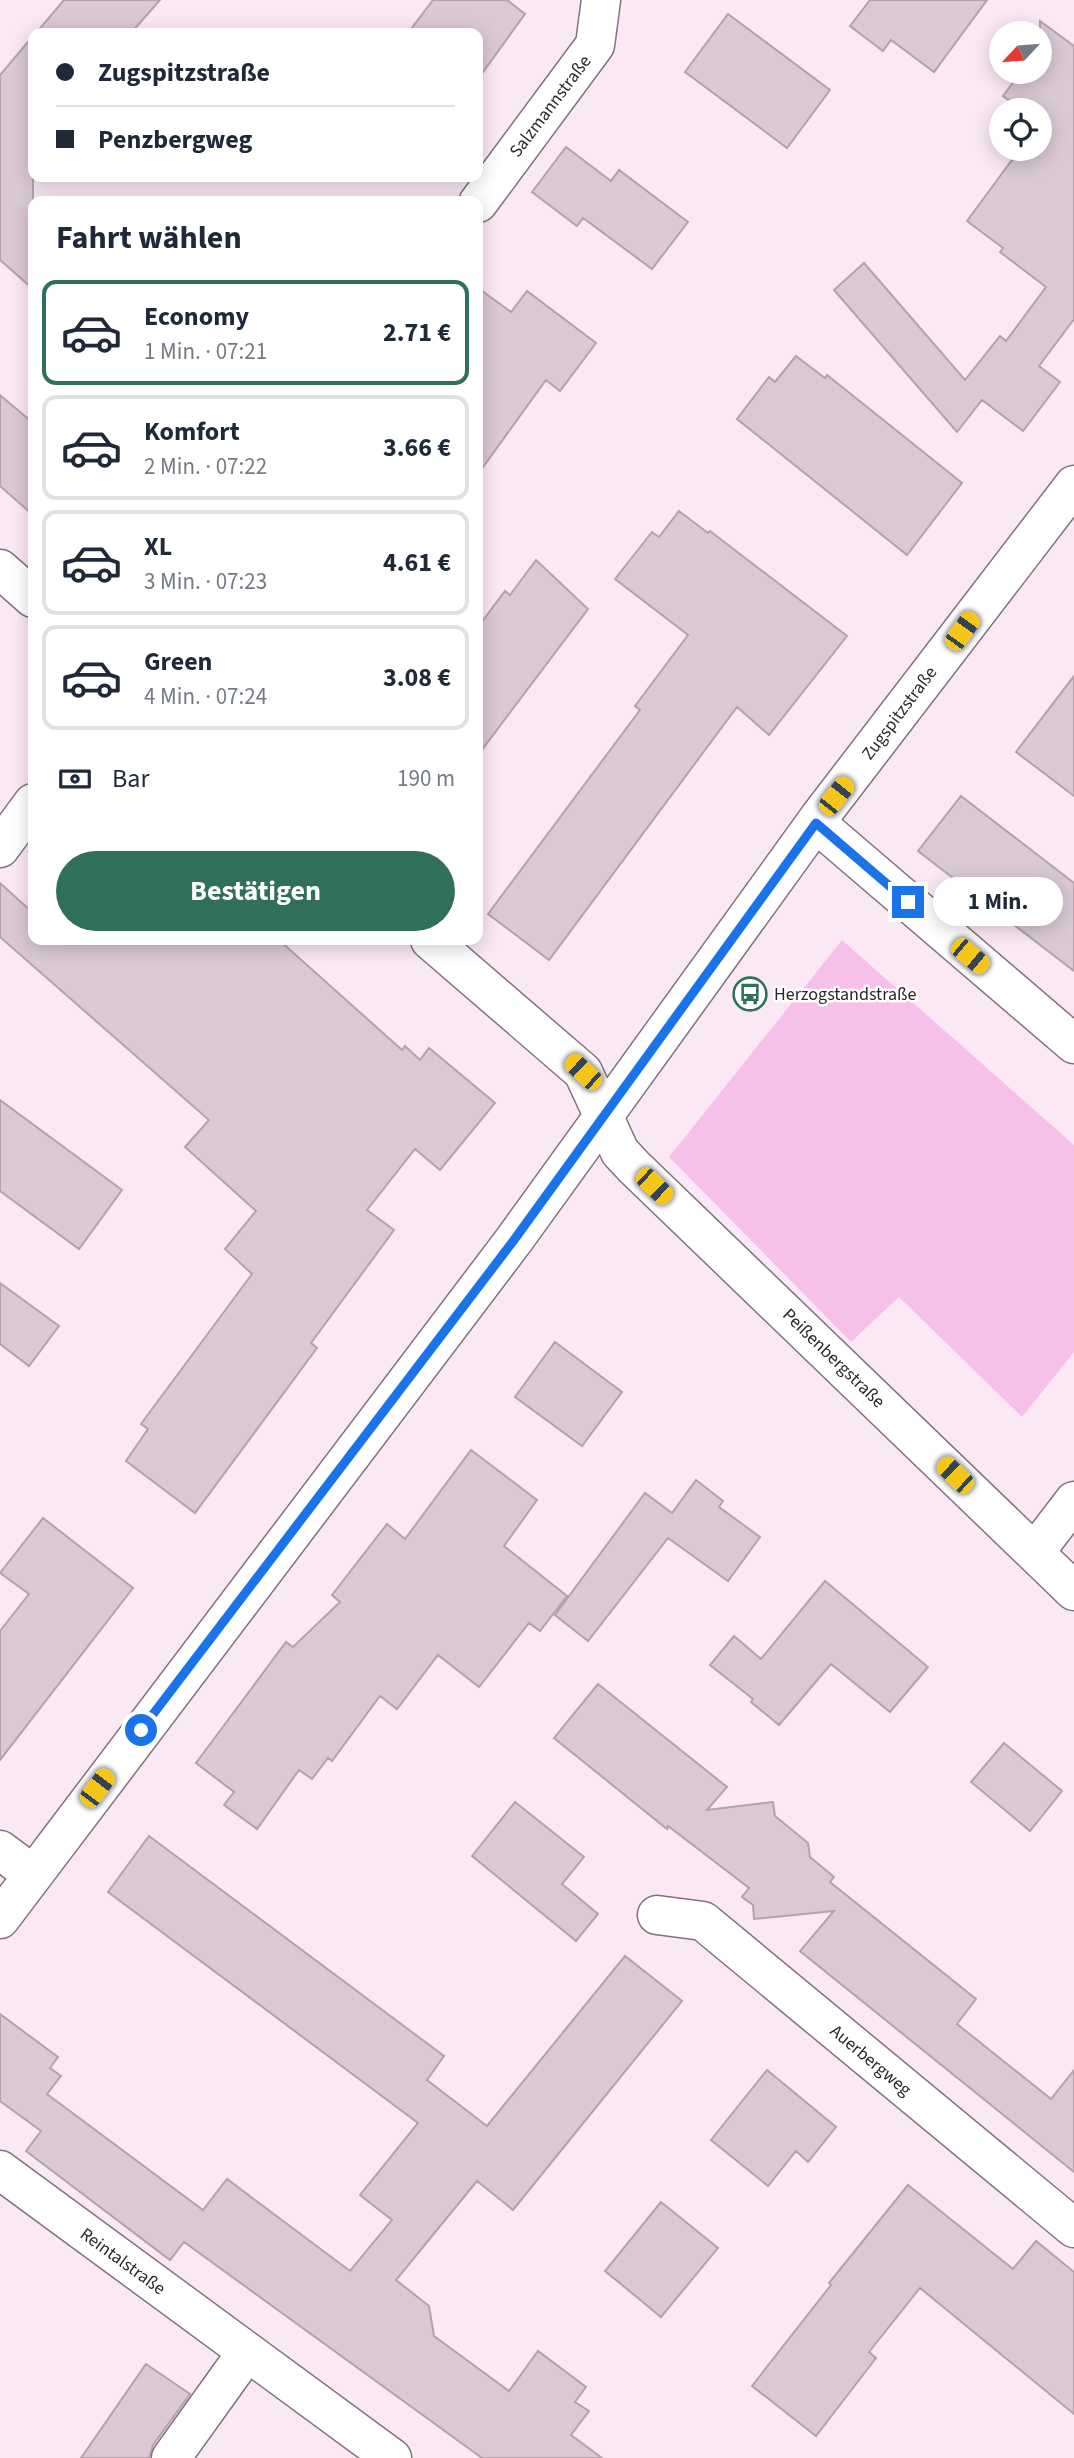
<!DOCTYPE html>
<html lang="de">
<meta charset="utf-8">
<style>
:root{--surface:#fff;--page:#f2f2f3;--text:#1f2937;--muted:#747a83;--line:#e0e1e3;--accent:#306f5c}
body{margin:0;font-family:"Source Sans 3",sans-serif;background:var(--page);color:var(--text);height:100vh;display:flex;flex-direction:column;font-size:26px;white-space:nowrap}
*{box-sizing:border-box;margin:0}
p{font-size:23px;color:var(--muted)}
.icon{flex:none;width:38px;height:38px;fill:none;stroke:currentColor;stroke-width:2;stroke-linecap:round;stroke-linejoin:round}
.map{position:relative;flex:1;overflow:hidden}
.sheet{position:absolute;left:28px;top:196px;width:455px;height:749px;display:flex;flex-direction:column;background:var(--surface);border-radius:14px;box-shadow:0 4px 18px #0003}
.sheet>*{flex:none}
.hud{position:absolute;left:28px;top:28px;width:455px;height:154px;border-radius:14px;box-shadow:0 4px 18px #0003;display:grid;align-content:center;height:154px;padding:0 28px;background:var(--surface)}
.needle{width:46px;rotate:244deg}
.controls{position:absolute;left:989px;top:21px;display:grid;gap:14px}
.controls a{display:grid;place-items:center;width:63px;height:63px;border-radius:50%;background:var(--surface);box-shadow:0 4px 18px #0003;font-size:35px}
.end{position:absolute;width:32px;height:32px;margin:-16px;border:9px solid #1a73e8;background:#fff;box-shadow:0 0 0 4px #fff}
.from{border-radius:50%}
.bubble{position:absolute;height:49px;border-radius:24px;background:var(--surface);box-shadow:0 4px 18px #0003;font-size:23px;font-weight:700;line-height:49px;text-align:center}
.car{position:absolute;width:21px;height:42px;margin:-21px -10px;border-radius:9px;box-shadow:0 0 5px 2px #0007;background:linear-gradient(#f5c518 24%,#345 0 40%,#f5c518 0 76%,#345 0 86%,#f5c518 0)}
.hud b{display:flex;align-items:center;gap:24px;height:66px;font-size:26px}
.hud b+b{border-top:2px solid var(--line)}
.hud i{width:18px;height:18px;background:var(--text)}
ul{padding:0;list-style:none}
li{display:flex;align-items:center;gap:21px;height:105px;margin:0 14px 10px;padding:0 14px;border:4px solid var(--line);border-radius:14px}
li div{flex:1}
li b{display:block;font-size:26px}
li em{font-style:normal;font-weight:700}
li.selected{border-color:var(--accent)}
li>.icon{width:63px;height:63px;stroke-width:1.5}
h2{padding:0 28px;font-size:32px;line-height:84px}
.pay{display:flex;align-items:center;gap:18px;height:77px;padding:0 28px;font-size:26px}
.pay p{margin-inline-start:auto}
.action{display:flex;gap:14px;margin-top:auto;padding:14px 28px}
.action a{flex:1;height:80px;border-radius:42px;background:var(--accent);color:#fff;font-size:28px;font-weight:700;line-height:80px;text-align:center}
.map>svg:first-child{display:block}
</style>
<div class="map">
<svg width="1074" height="2458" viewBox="0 0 1074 2458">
<rect width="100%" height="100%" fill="#fbe8f5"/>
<path fill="#f7c0e8" d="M842 940 1074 1145V1352L1022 1417 899 1297 851 1342 669 1157Z"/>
<path fill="#dac9d5" stroke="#b3a2ae" stroke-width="2" d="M64 0H160L131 33H36Z
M433 0H507L525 14 478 79V33H408Z
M870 0H987L934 72 891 40 883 51 850 26Z
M728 14 830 90 787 148 685 72Z
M1040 21 1074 46V319L1039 366 1060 382 1023 431 982 400 957 432 834 290 864 263 965 380 1000 336 1006 341 1046 287 1000 252 1003 248 967 221 1020 149H1040V110H1022L1003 96 1021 72H1040Z
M33 36V289L0 260V75Z
M566 147 611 181 619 170 688 222 652 269 583 218 577 226 532 192Z
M478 288 511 312 527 291 596 343 560 391 546 380 478 474Z
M796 356 825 378 827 375 962 483 907 555 737 419 769 377 775 382Z
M0 395 33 423V515L0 486Z
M679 511 708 533 710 531 847 636 769 735 737 707 549 960 488 914 640 710 635 706 688 635 615 579 652 532 659 537Z
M536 560 588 609 478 755V627L505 591 510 595Z
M1074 676V796L1016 752Z
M961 796 1074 883V971L918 851Z
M0 883 33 913V940H66L71 944 75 940H279L402 1050 405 1046 420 1060 429 1048 495 1103 440 1170 415 1149 367 1210 394 1230 311 1343 317 1348 195 1513 126 1461 148 1429 141 1424 252 1274 225 1249 256 1211 185 1147 209 1120 0 937Z
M0 1100 122 1190 79 1249 0 1191Z
M0 1283 59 1326 29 1366 0 1344Z
M555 1342 622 1392 582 1446 515 1397Z
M471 1450 537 1500 504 1546 567 1596 540 1631 529 1623 479 1687 438 1655 397 1709 380 1696 332 1761 328 1758 312 1779 299 1770 257 1829 224 1805 234 1792 196 1763 286 1642 293 1647 340 1602 332 1595 387 1524 405 1539Z
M696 1480 723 1501 719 1507 760 1537 728 1581 668 1538 588 1641 555 1615 645 1493 672 1513Z
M43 1518 133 1588 0 1760V1631L29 1594 0 1573Z
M825 1581 928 1667 890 1712 831 1664 779 1725 751 1702 753 1699 710 1665 734 1636 761 1659Z
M598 1684 727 1787 707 1810 773 1802 775 1816 808 1843 810 1857 834 1877 830 1882 976 1999 957 2024 1051 2099 1074 2070V2172L800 1951 834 1911 754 1919 753 1905 742 1897 749 1888 668 1826 667 1829 554 1738Z
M1004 1743 1062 1791 1030 1831 971 1782Z
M515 1802 584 1857 562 1884 598 1914 576 1941 472 1856Z
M149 1836 444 2056 427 2080 487 2126 625 1956 682 2001 513 2210 477 2181 396 2280 429 2306 434 2336 509 2391 538 2351 586 2387 575 2402 589 2411 571 2435 602 2458H482L184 2242 170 2260 26 2151 41 2131 0 2101V2014L58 2057 50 2068 61 2076 47 2094 203 2210 227 2179 350 2271 392 2220 360 2195 418 2123 108 1892Z
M767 2070 836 2127 808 2162 796 2151 768 2186 711 2140Z
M908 2185 1013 2269 1036 2241 1074 2272V2414L920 2288 869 2352 876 2358 816 2436 752 2386 831 2285 829 2283Z
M661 2202 718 2248 661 2317 605 2271Z
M146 2364 190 2394 153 2445 149 2458H81Z"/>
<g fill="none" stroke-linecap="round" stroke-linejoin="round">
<defs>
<path id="street" d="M478 203 595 45 601 0
M0 569 33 598
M816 823 1074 1044
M0 848 33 803
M430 940 583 1072 620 1152 634 1167 1074 1591
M1035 1552 1074 1501
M0 1850 32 1874
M657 1915 703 1921 1074 2228
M0 2170 392 2458
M171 2458 247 2352"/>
<path id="secondary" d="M0 1919 514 1240 821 815 1074 485"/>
</defs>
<use href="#street" stroke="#82727d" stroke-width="41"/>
<use href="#secondary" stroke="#82727d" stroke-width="41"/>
<use href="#street" stroke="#fff" stroke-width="38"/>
<use href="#secondary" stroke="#fff" stroke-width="38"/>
</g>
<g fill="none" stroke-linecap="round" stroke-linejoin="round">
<path stroke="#1a73e8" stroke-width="9" d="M141 1730 514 1240 816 823 908 902"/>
</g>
<defs>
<symbol id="bus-ring" viewBox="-11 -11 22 22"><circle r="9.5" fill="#fff" stroke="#306f5c" stroke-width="1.5"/><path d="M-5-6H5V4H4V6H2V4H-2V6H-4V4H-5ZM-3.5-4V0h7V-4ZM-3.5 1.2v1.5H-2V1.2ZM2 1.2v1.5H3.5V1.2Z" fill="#306f5c"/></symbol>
</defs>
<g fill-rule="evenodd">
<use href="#bus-ring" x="731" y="975" width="38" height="38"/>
</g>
<g text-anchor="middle" stroke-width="5" stroke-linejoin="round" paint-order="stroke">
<g font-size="18" fill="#2c252a" stroke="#fff">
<text transform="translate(550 106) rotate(-53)" y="6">Salzmannstraße</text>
<text transform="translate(899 713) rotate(-53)" y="6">Zugspitzstraße</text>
<text transform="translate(834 1358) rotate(44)" y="6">Peißenbergstraße</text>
<text transform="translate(871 2060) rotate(40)" y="6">Auerbergweg</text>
<text transform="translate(123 2261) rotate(36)" y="6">Reintalstraße</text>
</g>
<g font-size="18" fill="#2c252a" stroke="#fff" text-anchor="start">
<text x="774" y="1000">Herzogstandstraße</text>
</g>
</g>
</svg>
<div class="controls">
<a><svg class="needle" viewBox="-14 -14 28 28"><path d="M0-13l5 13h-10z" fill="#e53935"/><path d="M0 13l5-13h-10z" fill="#747a83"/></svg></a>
<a><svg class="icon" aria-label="locate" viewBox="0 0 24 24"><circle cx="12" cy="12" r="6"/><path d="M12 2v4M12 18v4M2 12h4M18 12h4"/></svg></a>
</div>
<i class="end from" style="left:141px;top:1730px"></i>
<i class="end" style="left:908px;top:902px"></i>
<div class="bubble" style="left:933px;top:877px;width:130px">1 Min.</div>
<i class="car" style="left:962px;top:631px;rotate:36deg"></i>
<i class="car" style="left:836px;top:796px;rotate:38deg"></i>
<i class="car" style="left:970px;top:956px;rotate:130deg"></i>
<i class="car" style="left:583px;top:1072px;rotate:313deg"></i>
<i class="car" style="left:654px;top:1186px;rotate:134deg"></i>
<i class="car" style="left:955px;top:1475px;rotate:314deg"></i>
<i class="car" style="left:97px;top:1788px;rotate:37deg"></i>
<div class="hud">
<b><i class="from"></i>Zugspitzstraße</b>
<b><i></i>Penzbergweg</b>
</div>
<section class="sheet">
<h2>Fahrt wählen</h2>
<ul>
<li class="selected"><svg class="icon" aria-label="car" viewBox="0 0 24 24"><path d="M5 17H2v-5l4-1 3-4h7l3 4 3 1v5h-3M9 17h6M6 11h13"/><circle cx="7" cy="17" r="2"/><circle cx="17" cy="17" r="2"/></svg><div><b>Economy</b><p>1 Min. · 07:21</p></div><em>2.71 €</em></li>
<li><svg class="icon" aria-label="car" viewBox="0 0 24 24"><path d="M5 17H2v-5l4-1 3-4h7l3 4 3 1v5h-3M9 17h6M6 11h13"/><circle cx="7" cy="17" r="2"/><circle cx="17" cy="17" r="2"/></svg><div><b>Komfort</b><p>2 Min. · 07:22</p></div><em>3.66 €</em></li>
<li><svg class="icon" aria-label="car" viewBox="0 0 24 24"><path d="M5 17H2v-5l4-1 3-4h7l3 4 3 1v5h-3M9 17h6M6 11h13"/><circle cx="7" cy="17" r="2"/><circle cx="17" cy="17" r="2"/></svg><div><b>XL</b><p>3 Min. · 07:23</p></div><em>4.61 €</em></li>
<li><svg class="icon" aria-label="car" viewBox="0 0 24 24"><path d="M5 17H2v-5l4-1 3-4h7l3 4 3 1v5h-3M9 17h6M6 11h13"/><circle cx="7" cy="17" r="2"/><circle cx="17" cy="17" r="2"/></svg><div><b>Green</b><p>4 Min. · 07:24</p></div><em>3.08 €</em></li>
</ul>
<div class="pay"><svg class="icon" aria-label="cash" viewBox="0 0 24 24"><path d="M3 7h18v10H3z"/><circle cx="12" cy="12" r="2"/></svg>Bar<p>190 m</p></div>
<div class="action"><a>Bestätigen</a></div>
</section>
</div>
